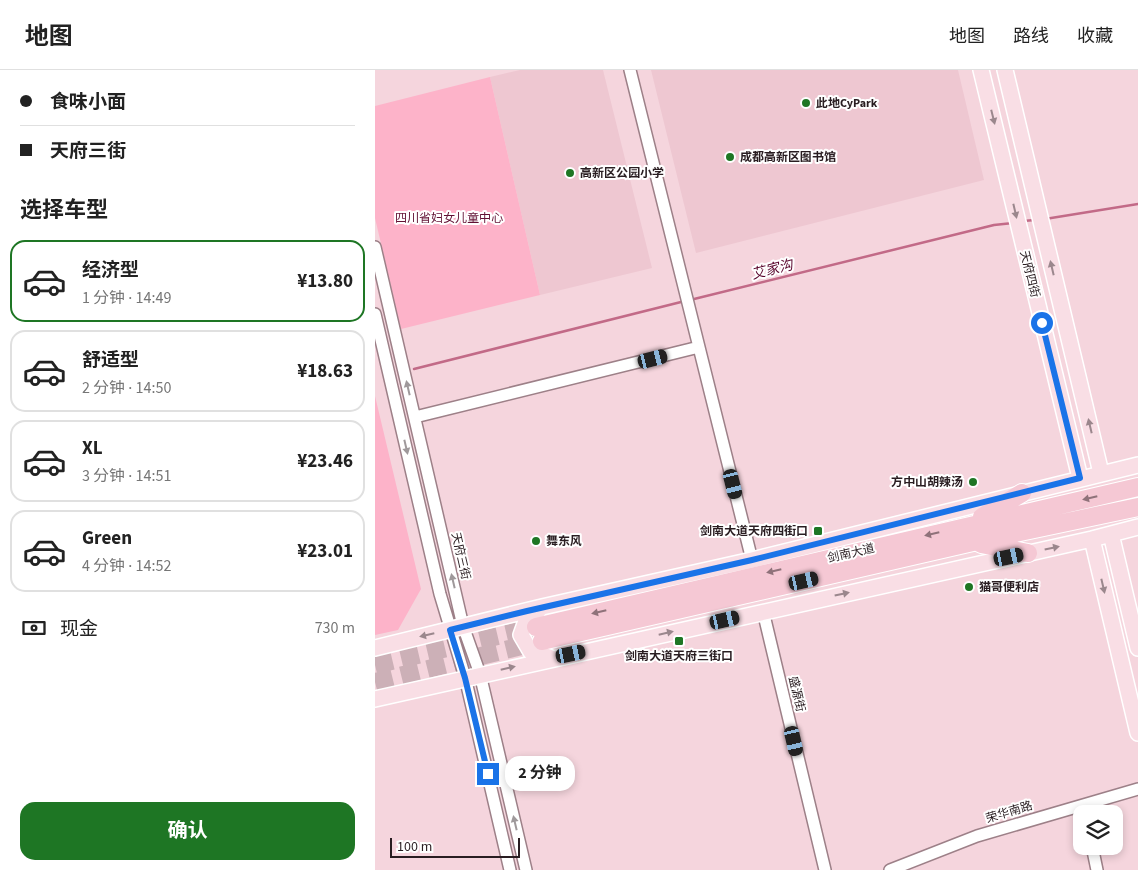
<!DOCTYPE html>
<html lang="zh">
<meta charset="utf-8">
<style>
:root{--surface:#fff;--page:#f6f6f6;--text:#222;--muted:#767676;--line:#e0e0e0;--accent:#1e7624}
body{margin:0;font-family:"Source Sans 3","Noto Sans SC",sans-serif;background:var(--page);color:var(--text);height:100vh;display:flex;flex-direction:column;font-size:19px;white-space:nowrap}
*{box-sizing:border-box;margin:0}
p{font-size:16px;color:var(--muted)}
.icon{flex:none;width:28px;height:28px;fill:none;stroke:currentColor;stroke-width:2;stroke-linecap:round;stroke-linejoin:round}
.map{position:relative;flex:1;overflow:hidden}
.sheet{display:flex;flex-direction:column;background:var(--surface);width:375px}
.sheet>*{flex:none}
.guide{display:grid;align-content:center;height:110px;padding:0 20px;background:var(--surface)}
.controls{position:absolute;left:698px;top:735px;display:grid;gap:10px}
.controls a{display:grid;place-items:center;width:50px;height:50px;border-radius:10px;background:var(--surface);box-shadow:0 2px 8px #0003;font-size:25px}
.scale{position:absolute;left:15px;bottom:12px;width:130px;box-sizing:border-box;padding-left:5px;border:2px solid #291d21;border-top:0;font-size:14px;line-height:18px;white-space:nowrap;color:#291d21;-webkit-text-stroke:4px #fff;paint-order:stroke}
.end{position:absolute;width:22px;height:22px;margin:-11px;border:6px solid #1a73e8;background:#fff;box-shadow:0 0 0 2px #fff}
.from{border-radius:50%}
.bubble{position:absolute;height:35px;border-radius:15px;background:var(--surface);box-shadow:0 2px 8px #0003;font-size:16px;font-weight:700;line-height:35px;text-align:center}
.car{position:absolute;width:15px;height:30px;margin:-15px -8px;border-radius:6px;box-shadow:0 0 4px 1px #0007;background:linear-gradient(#222 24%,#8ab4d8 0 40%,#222 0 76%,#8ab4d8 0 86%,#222 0)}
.guide b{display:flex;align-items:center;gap:18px;height:48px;font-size:19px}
.guide b+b{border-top:1px solid var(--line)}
.guide i{width:12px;height:12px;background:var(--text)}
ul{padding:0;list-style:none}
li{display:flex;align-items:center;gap:15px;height:82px;margin:0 10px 8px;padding:0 10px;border:2px solid var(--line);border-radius:15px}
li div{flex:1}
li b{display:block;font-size:19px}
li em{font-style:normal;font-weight:700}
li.on{border-color:var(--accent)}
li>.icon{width:45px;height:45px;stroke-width:1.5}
h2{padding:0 20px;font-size:22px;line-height:60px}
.pay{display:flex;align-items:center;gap:12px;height:55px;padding:0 20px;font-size:19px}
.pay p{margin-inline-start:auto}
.button{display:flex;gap:10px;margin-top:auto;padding:10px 20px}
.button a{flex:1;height:58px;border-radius:15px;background:var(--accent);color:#fff;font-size:20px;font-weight:700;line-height:58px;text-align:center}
header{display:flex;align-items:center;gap:30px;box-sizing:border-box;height:70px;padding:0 25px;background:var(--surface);border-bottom:1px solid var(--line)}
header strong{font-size:24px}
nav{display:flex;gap:28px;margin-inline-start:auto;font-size:18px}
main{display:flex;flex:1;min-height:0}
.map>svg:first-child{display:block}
</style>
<header>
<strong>地图</strong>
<nav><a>地图</a><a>路线</a><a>收藏</a></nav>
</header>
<main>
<section class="sheet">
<div class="guide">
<b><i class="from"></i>食味小面</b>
<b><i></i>天府三街</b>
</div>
<h2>选择车型</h2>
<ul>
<li class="on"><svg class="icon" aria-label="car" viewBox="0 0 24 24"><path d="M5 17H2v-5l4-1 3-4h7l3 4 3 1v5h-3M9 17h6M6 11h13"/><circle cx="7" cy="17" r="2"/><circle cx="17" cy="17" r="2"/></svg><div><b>经济型</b><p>1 分钟 · 14:49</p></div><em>¥13.80</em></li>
<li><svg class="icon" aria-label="car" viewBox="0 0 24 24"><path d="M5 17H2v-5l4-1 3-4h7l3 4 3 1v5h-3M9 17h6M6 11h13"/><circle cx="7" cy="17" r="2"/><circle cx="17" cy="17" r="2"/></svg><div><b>舒适型</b><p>2 分钟 · 14:50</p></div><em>¥18.63</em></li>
<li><svg class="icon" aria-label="car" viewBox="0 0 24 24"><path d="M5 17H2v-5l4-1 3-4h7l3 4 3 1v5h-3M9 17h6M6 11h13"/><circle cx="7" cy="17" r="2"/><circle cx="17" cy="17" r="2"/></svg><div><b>XL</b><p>3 分钟 · 14:51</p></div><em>¥23.46</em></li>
<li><svg class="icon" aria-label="car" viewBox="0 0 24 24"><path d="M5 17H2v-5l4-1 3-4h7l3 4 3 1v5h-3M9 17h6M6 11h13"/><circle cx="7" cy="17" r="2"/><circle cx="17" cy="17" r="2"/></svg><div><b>Green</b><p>4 分钟 · 14:52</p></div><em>¥23.01</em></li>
</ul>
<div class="pay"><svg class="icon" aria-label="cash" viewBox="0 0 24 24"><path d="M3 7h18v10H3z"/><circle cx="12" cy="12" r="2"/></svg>现金<p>730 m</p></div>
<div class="button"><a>确认</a></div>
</section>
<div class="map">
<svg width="763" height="800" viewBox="0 0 763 800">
<rect width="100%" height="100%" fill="#f5d5dd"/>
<path fill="#eec7d1" d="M145 0H228L277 198 165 225 115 7Z
M276 0H583L609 110 321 183Z"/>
<path fill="#fdb3c9" d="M115 7 165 225 26 259 0 148V36Z
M0 326 46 519 23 560 0 565Z"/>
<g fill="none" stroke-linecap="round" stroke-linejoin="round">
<path stroke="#c26a87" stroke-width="2.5" d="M670 149 763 134
M648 151 660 150
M315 230 619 155 638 153
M39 299 310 231"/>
<path stroke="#ccb0b7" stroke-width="18" stroke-dasharray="18 9" stroke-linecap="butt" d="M0 595 161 557
M0 612 167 571"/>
<defs>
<path id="minor" d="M255 0 377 490
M0 177 88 556 105 604 151 800
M0 244 65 524 90 607 135 800
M40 347 324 277
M388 541 450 800
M717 776 722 800
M515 800 602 766 763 719"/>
<path id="major" d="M606 0 705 408
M630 0 726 403
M736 464 763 578
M717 469 763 663
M164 540 151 551 146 565 156 582 174 587
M0 578 167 537 377 490 763 395
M0 629 717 469 763 457"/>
<path id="highway" d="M607 447 647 423
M606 474 653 483
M161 557 763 417
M167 571 598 472 763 437"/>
</defs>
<use href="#minor" stroke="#9d8088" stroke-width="14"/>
<use href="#major" stroke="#fff" stroke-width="18"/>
<use href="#highway" stroke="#fff" stroke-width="20"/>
<use href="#minor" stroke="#fff" stroke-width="11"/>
<use href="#major" stroke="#f9dee5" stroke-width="15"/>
<use href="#highway" stroke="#f5c8d4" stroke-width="18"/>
</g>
<defs><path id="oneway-solid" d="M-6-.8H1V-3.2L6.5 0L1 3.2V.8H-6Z" transform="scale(1.25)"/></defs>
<g fill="#9b878d">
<use href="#oneway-solid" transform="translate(618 47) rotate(76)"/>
<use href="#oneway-solid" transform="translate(640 141) rotate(77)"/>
<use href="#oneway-solid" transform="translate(677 198) rotate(-103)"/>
<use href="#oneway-solid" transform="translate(715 356) rotate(-103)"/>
<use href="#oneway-solid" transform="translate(677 478) rotate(-12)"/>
<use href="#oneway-solid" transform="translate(728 516) rotate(77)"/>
<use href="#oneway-solid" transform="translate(467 524) rotate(-12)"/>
<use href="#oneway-solid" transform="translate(291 563) rotate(-13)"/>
<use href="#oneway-solid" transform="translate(52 565) rotate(167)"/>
<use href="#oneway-solid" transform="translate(133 598) rotate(-13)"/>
</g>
<g fill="#9f999b">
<use href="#oneway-solid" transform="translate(33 318) rotate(-103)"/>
<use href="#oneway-solid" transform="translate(31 377) rotate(77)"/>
<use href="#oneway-solid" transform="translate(78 511) rotate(-103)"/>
<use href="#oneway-solid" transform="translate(140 753) rotate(-103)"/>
</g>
<g fill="#8f727a">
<use href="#oneway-solid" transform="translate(715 428) rotate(167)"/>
<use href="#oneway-solid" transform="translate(557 464) rotate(167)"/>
<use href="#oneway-solid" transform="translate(399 501) rotate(167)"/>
<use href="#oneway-solid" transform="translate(224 542) rotate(167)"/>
</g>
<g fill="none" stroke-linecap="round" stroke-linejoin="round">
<path stroke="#1a73e8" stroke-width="6" d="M113 704 90 608 75 560 152 541 377 490 705 408 667 253"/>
</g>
<g fill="#1e7624" stroke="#fff" stroke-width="2">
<circle cx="431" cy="33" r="5"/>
<circle cx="355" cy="87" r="5"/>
<circle cx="195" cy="103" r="5"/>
<circle cx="598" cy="412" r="5"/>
<rect x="438" y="456" width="10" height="10" rx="2.5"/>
<circle cx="161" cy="471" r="5"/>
<circle cx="594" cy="517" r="5"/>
<rect x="299" y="566" width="10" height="10" rx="2.5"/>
</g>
<g text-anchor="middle" stroke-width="4" stroke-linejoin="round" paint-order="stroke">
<g font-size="12" font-weight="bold" fill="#291d21" stroke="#fff" text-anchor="start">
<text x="441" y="37">此地CyPark</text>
<text x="365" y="91">成都高新区图书馆</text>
<text x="205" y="107">高新区公园小学</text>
<text x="588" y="416" text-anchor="end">方中山胡辣汤</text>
<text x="433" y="465" text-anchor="end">剑南大道天府四街口</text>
<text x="171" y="475">舞东风</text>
<text x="604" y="521">猫哥便利店</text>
<text x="304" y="590" text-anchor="middle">剑南大道天府三街口</text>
</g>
<g font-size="12" fill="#611033" stroke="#fff">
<text x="74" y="152">四川省妇女儿童中心</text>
</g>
<g font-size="12" fill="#291d21" stroke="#fff">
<text transform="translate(655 204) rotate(76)" y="4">天府四街</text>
<text transform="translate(476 483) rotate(-13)" y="4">剑南大道</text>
<text transform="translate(86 486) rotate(77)" y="4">天府三街</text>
<text transform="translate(422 624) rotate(77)" y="4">盛源街</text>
<text transform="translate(634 742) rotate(-17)" y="4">荣华南路</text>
</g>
<g font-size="14" font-style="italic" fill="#59052c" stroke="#fff">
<text transform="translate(397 199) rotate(-14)" y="5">艾家沟</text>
</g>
</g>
</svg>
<div class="controls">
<a><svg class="icon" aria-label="layers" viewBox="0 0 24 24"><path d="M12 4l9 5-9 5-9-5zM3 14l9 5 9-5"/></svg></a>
</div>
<div class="scale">100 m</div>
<i class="end from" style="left:667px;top:253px"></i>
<i class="end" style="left:113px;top:704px"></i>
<div class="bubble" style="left:130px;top:686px;width:70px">2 分钟</div>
<i class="car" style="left:278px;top:289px;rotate:76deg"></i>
<i class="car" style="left:358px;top:414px;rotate:166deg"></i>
<i class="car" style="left:634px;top:487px;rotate:78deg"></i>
<i class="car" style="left:429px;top:511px;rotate:77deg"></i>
<i class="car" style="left:350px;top:550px;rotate:77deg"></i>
<i class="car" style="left:196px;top:584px;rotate:78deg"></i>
<i class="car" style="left:419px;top:671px;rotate:167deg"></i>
</div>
</main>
